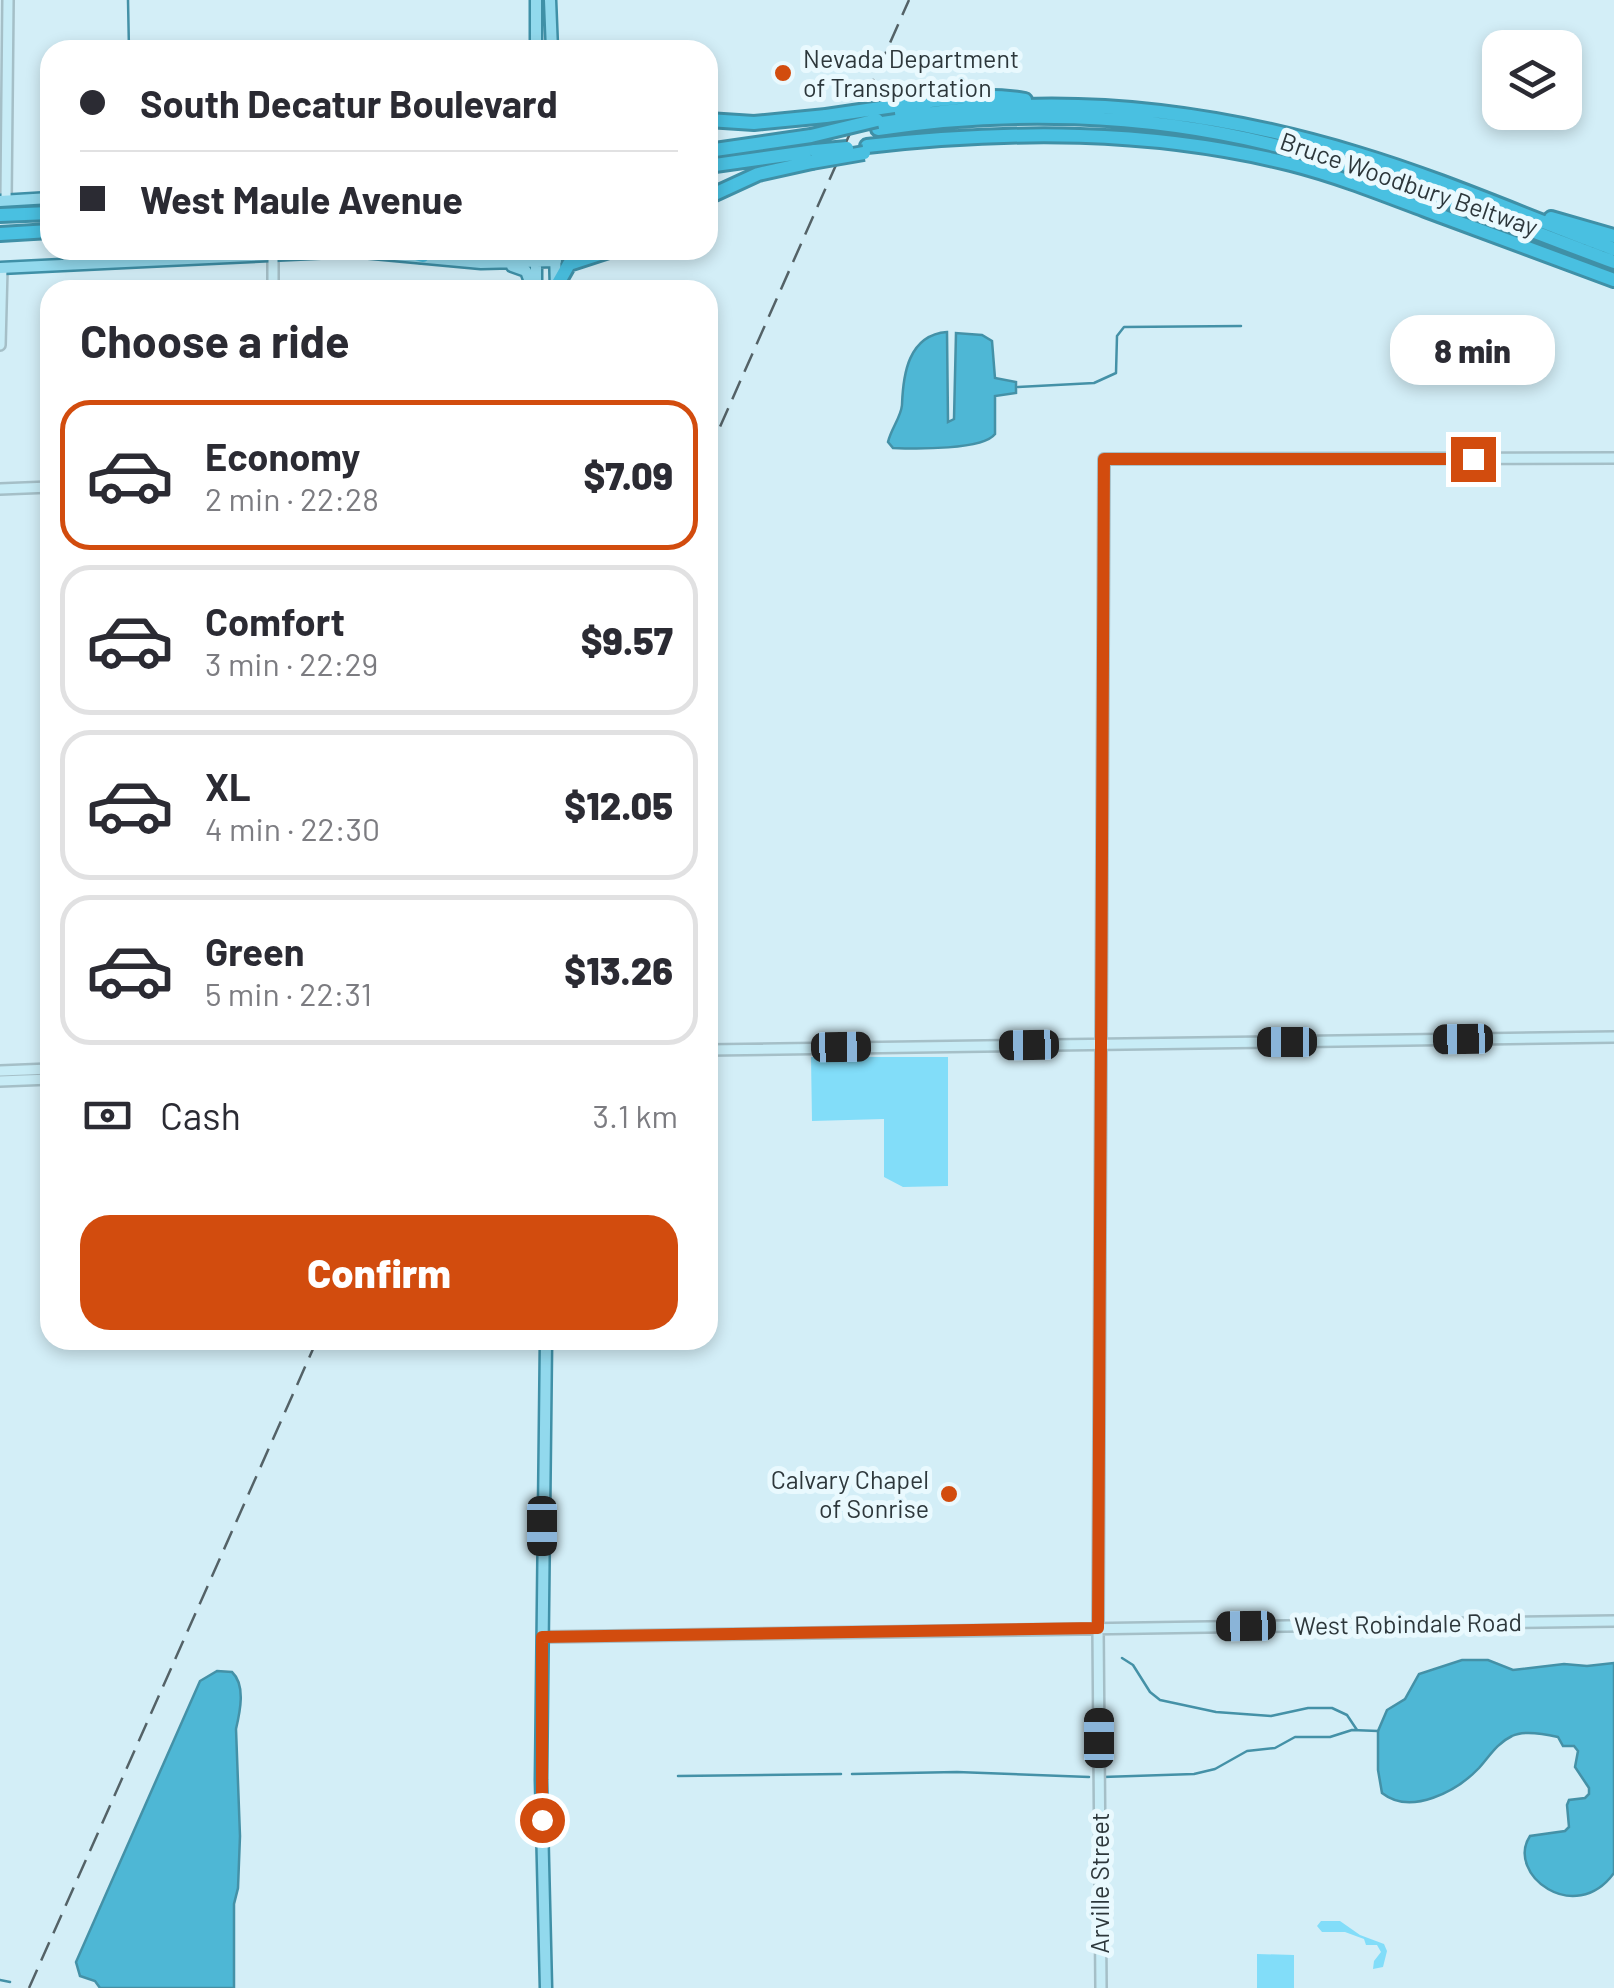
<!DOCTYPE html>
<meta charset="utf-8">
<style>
:root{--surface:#fff;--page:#f7f7f7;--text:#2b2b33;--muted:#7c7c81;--line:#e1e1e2;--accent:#d24c0e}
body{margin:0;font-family:Barlow,sans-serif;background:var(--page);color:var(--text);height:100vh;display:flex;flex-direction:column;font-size:38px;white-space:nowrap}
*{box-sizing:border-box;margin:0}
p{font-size:32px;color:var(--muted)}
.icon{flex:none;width:55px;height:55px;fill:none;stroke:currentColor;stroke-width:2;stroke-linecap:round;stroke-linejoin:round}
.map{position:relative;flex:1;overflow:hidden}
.panel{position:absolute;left:40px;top:280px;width:678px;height:1070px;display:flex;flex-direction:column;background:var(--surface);border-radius:30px;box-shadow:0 5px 15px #0003}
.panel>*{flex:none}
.banner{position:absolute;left:40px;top:40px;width:678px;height:220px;border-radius:30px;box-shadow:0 5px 15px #0003;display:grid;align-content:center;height:220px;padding:0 40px;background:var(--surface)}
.controls{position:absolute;left:1482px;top:30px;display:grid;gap:20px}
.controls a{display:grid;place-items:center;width:100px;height:100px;border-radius:20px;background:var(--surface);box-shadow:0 5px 15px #0003;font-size:50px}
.end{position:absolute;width:45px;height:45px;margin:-22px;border:12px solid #d24c0e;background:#fff;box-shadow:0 0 0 5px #fff}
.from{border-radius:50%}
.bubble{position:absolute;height:70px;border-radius:30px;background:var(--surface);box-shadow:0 5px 15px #0003;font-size:32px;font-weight:800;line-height:70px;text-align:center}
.car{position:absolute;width:30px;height:60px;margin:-30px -15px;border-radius:12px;box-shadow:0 0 8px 2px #0007;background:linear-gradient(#222 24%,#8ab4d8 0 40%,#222 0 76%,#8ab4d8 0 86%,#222 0)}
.banner b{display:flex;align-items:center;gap:35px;height:95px;font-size:38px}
.banner b+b{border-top:2px solid var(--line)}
.banner i{width:25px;height:25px;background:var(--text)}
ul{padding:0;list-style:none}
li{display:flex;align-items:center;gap:30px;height:150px;margin:0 20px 15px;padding:0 20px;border:5px solid var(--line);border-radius:30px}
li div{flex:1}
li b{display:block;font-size:38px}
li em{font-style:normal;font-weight:800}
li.active{border-color:var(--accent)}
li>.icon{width:90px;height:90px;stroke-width:1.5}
h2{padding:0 40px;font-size:45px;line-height:120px}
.pay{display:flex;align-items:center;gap:25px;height:110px;padding:0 40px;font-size:38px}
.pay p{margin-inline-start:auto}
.cta{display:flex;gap:20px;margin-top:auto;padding:20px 40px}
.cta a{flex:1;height:115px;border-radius:30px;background:var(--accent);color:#fff;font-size:40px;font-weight:800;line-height:115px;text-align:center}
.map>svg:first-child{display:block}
</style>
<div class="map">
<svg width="1614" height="1988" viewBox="0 0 1614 1988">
<rect width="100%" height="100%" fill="#d3eef7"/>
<path fill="#82ddf9" d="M811 1057H948V1186L903 1187 884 1177V1119L812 1121Z
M1321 1921H1340L1360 1935 1384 1944 1387 1951 1383 1967 1373 1969 1374 1961 1381 1952 1377 1945H1366L1364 1939 1345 1932H1322L1317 1926Z
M1257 1954 1294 1955V1988H1257Z"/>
<path fill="#4eb7d5" stroke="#4491a7" stroke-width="2.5" d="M947 332 948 422 954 419 956 333 982 335 992 341 995 378 1016 382V393L995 396V434C983 450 916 449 893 448L888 442C891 429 901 417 902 405 903 375 908 335 947 332Z
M1462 1660H1488L1513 1670 1564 1664 1587 1666 1614 1663V1873C1575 1927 1505 1874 1530 1836L1565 1831 1569 1827 1567 1805 1569 1800 1585 1798 1589 1794V1788L1575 1767 1578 1751 1574 1746H1563L1558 1737C1545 1734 1524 1730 1512 1736 1497 1743 1489 1757 1479 1768 1457 1791 1411 1816 1382 1793L1378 1770V1731L1387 1710 1405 1699 1419 1674Z
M217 1671 232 1672C246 1685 240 1712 236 1729L240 1836 238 1888 234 1904V1988H100L95 1981 80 1976 76 1962 200 1681Z"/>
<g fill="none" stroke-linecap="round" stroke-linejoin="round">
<path stroke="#4491a7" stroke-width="2.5" d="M128 0 129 50
M1018 387 1094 383 1116 373 1117 336 1124 327 1241 326
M1122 1658 1133 1665 1150 1692 1160 1700 1216 1712 1271 1716 1308 1708H1332L1347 1715 1357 1730
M852 1774 957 1772 1089 1777
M678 1776 841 1774
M1103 1777 1194 1774 1215 1769 1247 1751 1275 1748 1295 1737H1330L1352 1730 1378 1731
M0 1980 10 1982"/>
<defs>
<path id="secondary" d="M6 200 8 0
M273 255V290
M0 345 2 268
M0 489 50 487
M708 1050 1614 1037
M0 1071 50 1069
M0 1081 50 1079
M543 1637 1614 1621
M1101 1988 1098 1628 1104 459 1614 458"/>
<path id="primary" d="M550 0 552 50
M536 50V0
M0 201 50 198
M536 250V289
M555 250 556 289
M512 266 526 271 533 290
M0 268 352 251 481 263 556 261
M546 1988 541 1780 546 1340"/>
<path id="highway" d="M894 106C938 100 981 92 1025 100
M708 120 754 123 826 116
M877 120C925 114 973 107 1021 106 1134 102 1249 121 1358 154 1445 180 1529 218 1614 249
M878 129C1007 109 1143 113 1270 144 1388 172 1501 220 1614 262
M867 146C1010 130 1150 129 1291 164 1338 176 1383 194 1428 211 1490 234 1552 257 1614 280
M708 151 811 136
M708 166 815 151
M708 197 758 174 812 162
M0 215 50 213
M1551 218 1614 236
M0 234 50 231
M401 250 423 256
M556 287 569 264 612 250"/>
</defs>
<use href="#secondary" stroke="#a5bfc7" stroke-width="14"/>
<use href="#primary" stroke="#3f90a7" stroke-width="15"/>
<use href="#highway" stroke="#3f90a7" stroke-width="18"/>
<use href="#secondary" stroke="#c8ecf6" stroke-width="9"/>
<use href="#primary" stroke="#92d9ed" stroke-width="10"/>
<use href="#highway" stroke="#49c0e1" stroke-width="12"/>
<path stroke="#546267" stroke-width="2.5" stroke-dasharray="20 10" stroke-linecap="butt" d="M708 454 909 0
M29 1988 317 1340"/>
<defs>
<path id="highway-bridge" d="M826 116 894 106
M811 136 877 120
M815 151 847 148
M812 162 864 153"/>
</defs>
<use href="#highway-bridge" stroke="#3f90a7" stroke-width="18" stroke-linecap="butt"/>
<use href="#highway-bridge" stroke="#49c0e1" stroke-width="12"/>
</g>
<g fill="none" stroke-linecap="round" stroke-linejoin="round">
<path stroke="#d24c0e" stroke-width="12" d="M542 1820V1637L1098 1628 1104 459H1473"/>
</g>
<g fill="#d24c0e" stroke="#e9f9fe" stroke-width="4">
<circle cx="783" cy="73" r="10"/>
<circle cx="949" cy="1494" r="10"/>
</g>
<g text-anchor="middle" stroke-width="10" stroke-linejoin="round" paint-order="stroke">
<g font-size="25" fill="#2d373b" stroke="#e9f9fe" text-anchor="start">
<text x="803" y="68">Nevada Department<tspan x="803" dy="29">of Transportation</tspan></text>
<text x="929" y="1489" text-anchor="end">Calvary Chapel<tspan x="929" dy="29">of Sonrise</tspan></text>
</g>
<g font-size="25" fill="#2d373b" stroke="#e9f9fe">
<text transform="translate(1409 184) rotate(19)" y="9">Bruce Woodbury Beltway</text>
<text transform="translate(1408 1624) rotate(-1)" y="9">West Robindale Road</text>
<text transform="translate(1100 1883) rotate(-90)" y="9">Arville Street</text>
</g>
</g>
</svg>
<div class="controls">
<a><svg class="icon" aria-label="layers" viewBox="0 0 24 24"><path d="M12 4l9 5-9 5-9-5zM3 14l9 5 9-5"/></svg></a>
</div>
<i class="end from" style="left:542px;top:1820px"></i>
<i class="end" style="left:1473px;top:459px"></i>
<div class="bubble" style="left:1390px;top:315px;width:165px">8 min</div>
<i class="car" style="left:1463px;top:1039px;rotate:269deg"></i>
<i class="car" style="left:1287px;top:1042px;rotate:270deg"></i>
<i class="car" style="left:1029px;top:1045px;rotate:269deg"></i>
<i class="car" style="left:841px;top:1047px;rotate:89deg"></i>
<i class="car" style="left:542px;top:1526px;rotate:180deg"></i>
<i class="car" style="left:1246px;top:1626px;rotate:269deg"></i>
<i class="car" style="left:1099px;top:1738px;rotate:0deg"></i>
<div class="banner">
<b><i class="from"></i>South Decatur Boulevard</b>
<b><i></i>West Maule Avenue</b>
</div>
<section class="panel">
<h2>Choose a ride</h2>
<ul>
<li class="active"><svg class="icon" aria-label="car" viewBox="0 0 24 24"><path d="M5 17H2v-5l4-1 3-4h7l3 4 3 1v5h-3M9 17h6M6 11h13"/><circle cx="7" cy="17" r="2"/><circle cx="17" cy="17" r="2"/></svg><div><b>Economy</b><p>2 min · 22:28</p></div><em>$7.09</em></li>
<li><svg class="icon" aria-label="car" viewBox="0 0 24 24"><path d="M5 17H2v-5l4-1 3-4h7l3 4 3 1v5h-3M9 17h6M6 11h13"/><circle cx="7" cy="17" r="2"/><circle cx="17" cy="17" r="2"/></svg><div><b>Comfort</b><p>3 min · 22:29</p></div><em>$9.57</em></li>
<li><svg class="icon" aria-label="car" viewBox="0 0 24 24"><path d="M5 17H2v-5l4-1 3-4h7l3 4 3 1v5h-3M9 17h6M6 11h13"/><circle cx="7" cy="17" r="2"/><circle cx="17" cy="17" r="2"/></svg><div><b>XL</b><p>4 min · 22:30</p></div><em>$12.05</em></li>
<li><svg class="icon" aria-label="car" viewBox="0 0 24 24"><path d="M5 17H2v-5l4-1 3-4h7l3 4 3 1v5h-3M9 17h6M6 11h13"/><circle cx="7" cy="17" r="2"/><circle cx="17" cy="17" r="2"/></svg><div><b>Green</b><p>5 min · 22:31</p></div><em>$13.26</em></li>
</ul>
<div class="pay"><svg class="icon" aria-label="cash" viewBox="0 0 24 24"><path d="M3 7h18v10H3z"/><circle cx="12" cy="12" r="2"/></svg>Cash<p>3.1 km</p></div>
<div class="cta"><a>Confirm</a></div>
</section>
</div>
